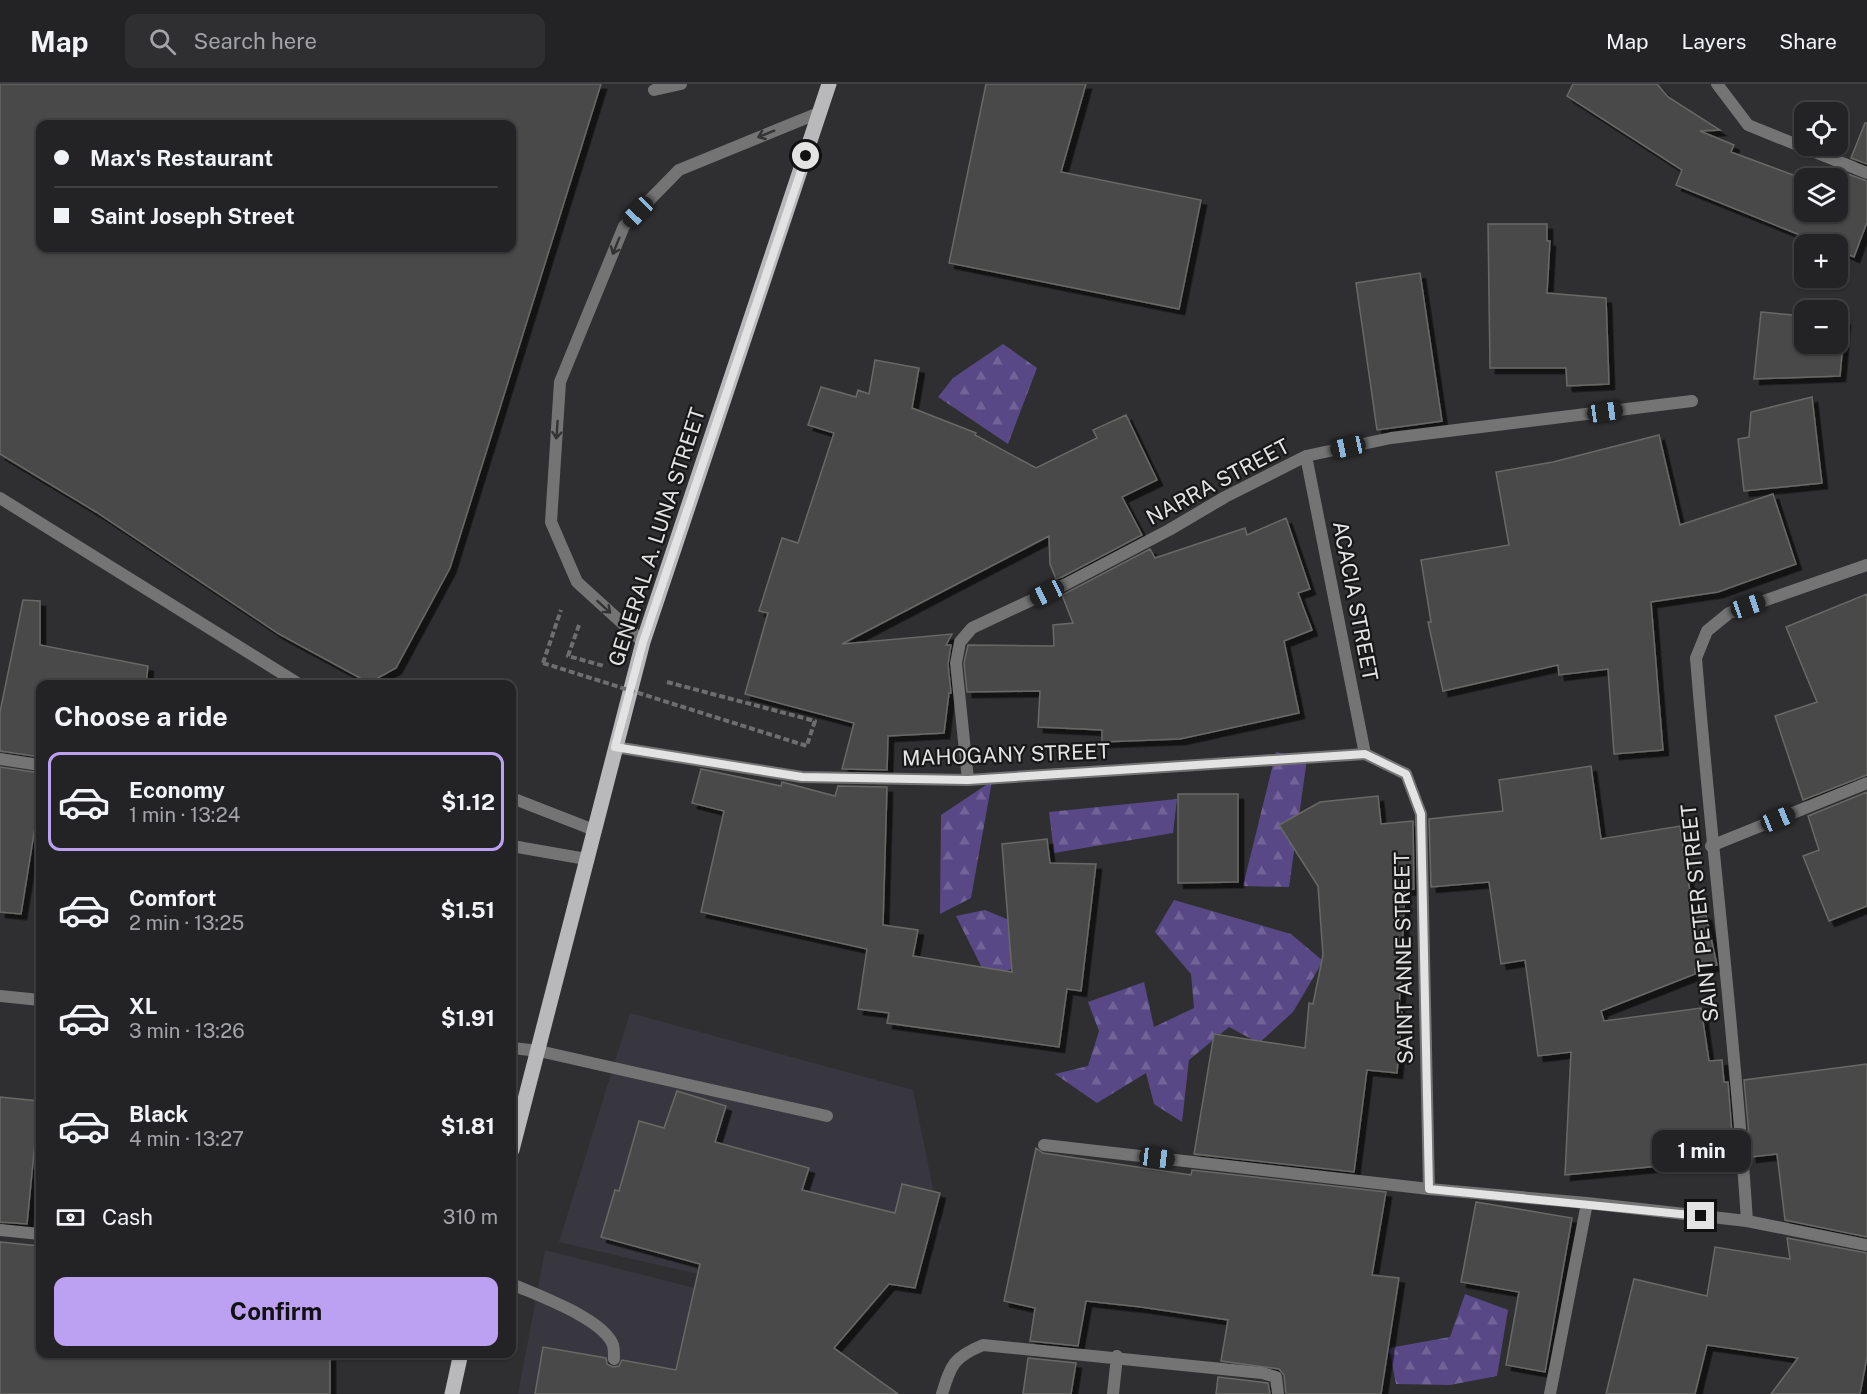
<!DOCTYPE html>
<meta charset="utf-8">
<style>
:root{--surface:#232325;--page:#2f2f32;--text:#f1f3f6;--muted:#a3a4a7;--line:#404042;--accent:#bca0f2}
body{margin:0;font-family:"Public Sans",sans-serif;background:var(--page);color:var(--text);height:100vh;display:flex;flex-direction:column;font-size:22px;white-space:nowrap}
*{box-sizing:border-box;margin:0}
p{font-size:20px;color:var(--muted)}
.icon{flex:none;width:33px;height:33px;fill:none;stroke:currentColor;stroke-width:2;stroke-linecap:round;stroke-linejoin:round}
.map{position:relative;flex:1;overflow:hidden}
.side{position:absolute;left:36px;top:596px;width:480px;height:678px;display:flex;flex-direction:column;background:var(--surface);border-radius:12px;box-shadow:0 2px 4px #0004,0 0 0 2px var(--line)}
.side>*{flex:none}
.top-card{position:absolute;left:36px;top:36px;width:480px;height:132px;border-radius:12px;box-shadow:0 2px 4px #0004,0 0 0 2px var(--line);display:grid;align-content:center;height:132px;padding:0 18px;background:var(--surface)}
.tools{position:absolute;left:1794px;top:18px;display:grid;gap:12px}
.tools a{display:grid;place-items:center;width:54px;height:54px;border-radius:12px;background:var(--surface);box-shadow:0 2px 4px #0004,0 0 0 2px var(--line);font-size:30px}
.end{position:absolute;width:27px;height:27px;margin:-14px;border:8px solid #e3e3e4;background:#111;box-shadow:0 0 0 3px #111}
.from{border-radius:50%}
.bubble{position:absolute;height:42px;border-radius:12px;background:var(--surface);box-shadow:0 2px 4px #0004,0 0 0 2px var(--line);font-size:20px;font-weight:700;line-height:42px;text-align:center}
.car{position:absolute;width:18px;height:36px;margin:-18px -9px;border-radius:8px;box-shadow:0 0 4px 2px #0007;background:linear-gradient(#222 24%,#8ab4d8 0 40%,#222 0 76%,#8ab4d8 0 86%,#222 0)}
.top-card b{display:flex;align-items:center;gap:21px;height:57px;font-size:22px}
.top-card b+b{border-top:2px solid var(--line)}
.top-card i{width:15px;height:15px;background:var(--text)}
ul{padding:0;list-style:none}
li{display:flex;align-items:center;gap:18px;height:99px;margin:0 12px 9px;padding:0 6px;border:3px solid transparent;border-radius:12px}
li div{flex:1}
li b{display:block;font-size:22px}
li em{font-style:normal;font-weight:700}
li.selected{border-color:var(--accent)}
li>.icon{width:54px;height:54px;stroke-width:1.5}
h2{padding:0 18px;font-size:27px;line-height:72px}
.pay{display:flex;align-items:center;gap:15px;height:66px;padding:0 18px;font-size:22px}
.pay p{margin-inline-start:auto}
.action{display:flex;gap:12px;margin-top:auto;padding:12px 18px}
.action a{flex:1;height:69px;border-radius:12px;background:var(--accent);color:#111;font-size:24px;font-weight:700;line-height:69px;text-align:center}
header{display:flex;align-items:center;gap:36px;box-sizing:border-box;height:84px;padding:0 30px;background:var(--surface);border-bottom:2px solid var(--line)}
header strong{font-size:28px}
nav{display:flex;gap:33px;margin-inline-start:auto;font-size:21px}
.search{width:420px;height:54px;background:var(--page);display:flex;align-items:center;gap:15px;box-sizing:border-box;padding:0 21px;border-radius:12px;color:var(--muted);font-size:22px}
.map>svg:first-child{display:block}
</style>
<header>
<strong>Map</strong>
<div class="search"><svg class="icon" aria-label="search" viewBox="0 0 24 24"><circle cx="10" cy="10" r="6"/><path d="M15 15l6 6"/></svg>Search here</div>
<nav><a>Map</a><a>Layers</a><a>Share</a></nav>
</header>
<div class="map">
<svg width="1867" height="1310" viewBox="0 0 1867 1310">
<defs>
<pattern id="forest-firs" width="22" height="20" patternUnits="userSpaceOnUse" patternTransform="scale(1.5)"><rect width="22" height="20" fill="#594886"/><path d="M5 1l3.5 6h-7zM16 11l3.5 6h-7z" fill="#716297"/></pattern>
<filter id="shadow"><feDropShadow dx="5.5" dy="5.5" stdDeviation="0" flood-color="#0009"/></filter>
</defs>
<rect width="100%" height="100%" fill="#2f2f31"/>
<path fill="#38373f" d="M630 929 913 1006 941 1144 870 1230 559 1158Z
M545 1166 761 1221 735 1310H518Z"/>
<path fill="url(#forest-firs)" d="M1003 260 1037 284 1008 360 938 313 953 294Z
M1276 668 1307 675 1289 803 1243 802Z
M992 697 971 814 940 830 941 731Z
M1177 715 1173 749 1054 769 1049 728Z
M1174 816 1291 850 1323 877 1293 928 1259 959 1229 943 1189 976 1182 1038 1154 1020 1146 989 1097 1019 1055 990 1088 982 1099 947 1088 918 1144 898 1154 943 1194 924 1191 890 1155 848Z
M985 826 1028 844 1014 884 987 894 956 832Z
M1465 1210 1508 1226 1497 1292 1450 1301 1396 1300 1389 1264 1450 1253Z"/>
<path fill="#494a48" stroke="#686966" stroke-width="1.5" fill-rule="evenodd" filter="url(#shadow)" d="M0 0H601L450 484 396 584 369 599 279 550 96 428 0 370ZM40 40H512V164H40Z
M986 0H1086L1061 88 1201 116 1179 225 949 179Z
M1573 0H1657L1668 13 1720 46 1700 47 1734 61 1731 68 1804 95V128H1838V107L1845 89 1867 97V138L1854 173 1838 166V160H1822L1676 101 1682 86 1567 12Z
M1865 39H1867V80L1851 74Z
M1488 140H1547V157H1550L1547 209 1606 214 1609 300 1567 302 1566 284H1490Z
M1420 189 1442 337 1377 346 1356 199Z
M1761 228 1804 232V260H1838V236H1845L1840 292 1754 295Z
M875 276 919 284 912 324 976 349 975 351 1036 384 1097 354 1093 346 1126 331 1157 396 1122 413 1142 451 1062 493 1056 495 1050 480 1049 452 842 560 952 550 946 561H951L948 580 951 609H949L944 649 888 652 887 686 842 685 854 639 745 610 768 529 759 527 782 454 798 459 834 349 808 341 821 303 856 313 858 306 869 310Z
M1812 313 1822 399 1744 407 1738 355 1749 353 1751 328Z
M1659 351 1680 441 1773 410 1796 480 1718 508 1651 518 1663 666 1614 670 1608 585 1559 591 1558 581 1443 607 1428 538H1431L1421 476 1509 461 1496 388 1553 378Z
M1286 434 1310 505 1298 509 1312 546 1284 557 1299 629 1180 655 1102 658V646L1038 643 1040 607 967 608 964 579 968 561 1054 562 1053 541 1073 539 1062 511 1150 465 1155 474 1245 444 1247 451Z
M1867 510V691L1803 716 1775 632 1817 618 1786 543Z
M23 516 40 517V561L148 582 146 600H40V673L0 667V628Z
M1591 682 1601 755 1680 742 1694 834 1706 831 1717 881 1695 885V890L1601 927 1604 937 1701 924 1709 977 1722 976 1724 998H1728L1734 1075 1565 1091 1571 968 1538 972 1525 876 1501 880 1489 798 1431 803 1429 735 1503 727 1499 696Z
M0 683 40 689V712L21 830 0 828Z
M701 685 781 702 782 698 835 712 838 702 887 703 883 841 918 846 913 872 1012 888 1002 760 1047 755 1050 779 1096 780 1081 907 1067 905 1059 963 887 939 889 929 858 925 867 865 701 828 724 727 692 719Z
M1867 708V822L1829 837 1803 772 1819 766 1808 732Z
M1178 710H1238V798L1178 799Z
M1378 712 1381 740 1413 737 1414 805 1405 806 1399 927 1402 928 1397 989 1367 986 1354 1088 1194 1070 1214 950 1305 964 1309 919 1313 920 1323 871 1318 802 1279 741 1320 718Z
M1867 980V1153L1785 1136 1777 1070 1751 1073 1744 996Z
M677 1007 726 1022 715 1058 809 1084 802 1106 895 1129 902 1100 940 1109 915 1204 889 1200 834 1264 898 1310H535L543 1263 606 1274 607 1280 613 1283 619 1282 622 1276 676 1286 700 1180 601 1153 615 1106 619 1107 639 1037 664 1044Z
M0 1013 39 1017 27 1140 0 1138Z
M1036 1064 1043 1069 1191 1091 1192 1086 1386 1108 1372 1191 1399 1194 1381 1310H1286L1284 1291 1279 1285 1221 1277 1228 1236 1141 1223 1086 1217 1078 1262 1030 1257 1035 1224 1004 1217Z
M1476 1118 1572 1134 1545 1288 1506 1281 1519 1208 1461 1198Z
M1787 1154 1867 1169V1273L1860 1310H1771L1798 1274 1707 1261 1695 1310H1606L1634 1195 1707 1212 1715 1163 1790 1175Z
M0 1158 40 1162V1269L330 1272V1310H0Z
M1028 1274 1076 1279 1071 1310H1023Z
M1218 1293 1268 1299 1270 1310H1216Z"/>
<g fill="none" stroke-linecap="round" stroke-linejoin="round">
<path stroke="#6e6e6f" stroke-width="4" stroke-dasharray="6 3" stroke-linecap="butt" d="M579 541 568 572 604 582
M543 579 561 526
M667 598 815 637 807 661"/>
<path stroke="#747475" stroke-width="12" d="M654 6 681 0
M0 414 299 600
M643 558 577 498 551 438 560 298 624 142 679 86 821 28
M512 714 594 746
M539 967 827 1032
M512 1200C536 1211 603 1234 613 1261 614 1265 614 1271 614 1275"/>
<path stroke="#747475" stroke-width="12" d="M1717 0 1748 41 1867 89
M1306 372 1365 670
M615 663 802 693 968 696 1365 670
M1365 670 1406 690 1421 730 1429 1105
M0 675 40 681
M968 696 956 579 960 558 972 544 1066 500 1169 446 1225 413 1306 372 1391 354 1692 317
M512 762 586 775
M1711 762 1867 699
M0 912 40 916
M512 964 539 967
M1044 1061 1429 1105 1587 1119 1747 1137 1867 1161
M1747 1137C1735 949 1711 762 1696 574L1707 547 1729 529 1867 481
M0 1146 40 1150
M942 1310C951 1280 954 1273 983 1261L1262 1289 1276 1293 1278 1310
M1113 1310 1117 1272
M1550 1310 1587 1119"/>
<path stroke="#b9b8bb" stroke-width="15" d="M512 1066 643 558 829 0
M452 1310 461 1269"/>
<path stroke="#6e6e6f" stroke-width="4" stroke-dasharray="6 3" stroke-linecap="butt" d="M543 579 807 662"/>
</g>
<defs><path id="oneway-shaft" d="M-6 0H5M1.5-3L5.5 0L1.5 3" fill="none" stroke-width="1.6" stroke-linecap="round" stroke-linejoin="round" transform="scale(1.5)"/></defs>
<g stroke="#333334">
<use href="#oneway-shaft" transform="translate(766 50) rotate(158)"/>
<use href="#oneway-shaft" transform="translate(616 162) rotate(112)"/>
<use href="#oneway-shaft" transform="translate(557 346) rotate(94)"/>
<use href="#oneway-shaft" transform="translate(604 523) rotate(42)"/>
</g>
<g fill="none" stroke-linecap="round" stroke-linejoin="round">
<path stroke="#e3e3e4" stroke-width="8" d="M806 72 643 558 615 663 802 693 968 696 1365 670 1406 690 1421 730 1429 1105 1701 1132"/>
</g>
<g text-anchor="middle" stroke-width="4.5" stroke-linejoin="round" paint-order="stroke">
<g font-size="21" fill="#e3e3e4" stroke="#171718">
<text transform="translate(1218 398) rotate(-28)" y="7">NARRA STREET</text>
<text transform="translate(657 453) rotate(-72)" y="7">GENERAL A. LUNA STREET</text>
<text transform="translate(1355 517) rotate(79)" y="7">ACACIA STREET</text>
<text transform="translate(1006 671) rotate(-2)" y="7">MAHOGANY STREET</text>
<text transform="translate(1700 829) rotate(-96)" y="7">SAINT PETER STREET</text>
<text transform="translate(1404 874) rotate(-91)" y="7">SAINT ANNE STREET</text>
</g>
</g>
</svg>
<div class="tools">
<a><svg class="icon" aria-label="locate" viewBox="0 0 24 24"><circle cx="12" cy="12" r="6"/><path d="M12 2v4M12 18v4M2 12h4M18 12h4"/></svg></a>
<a><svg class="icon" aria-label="layers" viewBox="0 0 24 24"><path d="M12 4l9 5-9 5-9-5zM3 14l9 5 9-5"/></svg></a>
<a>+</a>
<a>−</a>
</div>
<i class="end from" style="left:806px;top:72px"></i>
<i class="end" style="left:1701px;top:1132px"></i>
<div class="bubble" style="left:1652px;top:1046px;width:99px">1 min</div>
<i class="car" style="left:638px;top:128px;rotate:224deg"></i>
<i class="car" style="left:1605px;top:328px;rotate:82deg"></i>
<i class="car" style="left:1348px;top:363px;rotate:258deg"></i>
<i class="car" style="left:1047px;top:509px;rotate:245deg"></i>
<i class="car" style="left:1748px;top:522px;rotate:71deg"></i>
<i class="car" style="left:1778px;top:735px;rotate:68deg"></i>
<i class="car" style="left:1157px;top:1074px;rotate:97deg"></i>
<div class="top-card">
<b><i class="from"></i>Max's Restaurant</b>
<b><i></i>Saint Joseph Street</b>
</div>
<section class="side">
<h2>Choose a ride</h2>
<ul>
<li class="selected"><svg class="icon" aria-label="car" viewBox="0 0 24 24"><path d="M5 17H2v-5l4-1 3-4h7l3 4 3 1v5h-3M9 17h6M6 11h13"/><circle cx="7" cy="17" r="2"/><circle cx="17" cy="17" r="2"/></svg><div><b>Economy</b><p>1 min · 13:24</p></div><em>$1.12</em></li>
<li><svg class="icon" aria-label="car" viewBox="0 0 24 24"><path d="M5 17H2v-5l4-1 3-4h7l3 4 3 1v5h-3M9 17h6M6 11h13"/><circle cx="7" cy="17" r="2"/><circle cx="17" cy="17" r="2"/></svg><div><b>Comfort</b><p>2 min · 13:25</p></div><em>$1.51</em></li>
<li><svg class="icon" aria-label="car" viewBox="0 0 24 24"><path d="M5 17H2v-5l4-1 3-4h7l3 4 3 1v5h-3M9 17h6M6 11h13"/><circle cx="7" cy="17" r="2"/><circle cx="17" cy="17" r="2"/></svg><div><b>XL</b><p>3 min · 13:26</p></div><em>$1.91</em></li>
<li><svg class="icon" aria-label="car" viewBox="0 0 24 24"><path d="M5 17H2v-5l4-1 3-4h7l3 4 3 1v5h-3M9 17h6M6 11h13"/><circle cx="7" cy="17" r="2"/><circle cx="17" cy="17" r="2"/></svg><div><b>Black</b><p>4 min · 13:27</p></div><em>$1.81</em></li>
</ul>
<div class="pay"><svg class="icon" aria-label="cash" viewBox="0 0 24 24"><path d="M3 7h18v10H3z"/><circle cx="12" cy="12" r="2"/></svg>Cash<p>310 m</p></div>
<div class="action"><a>Confirm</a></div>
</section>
</div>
